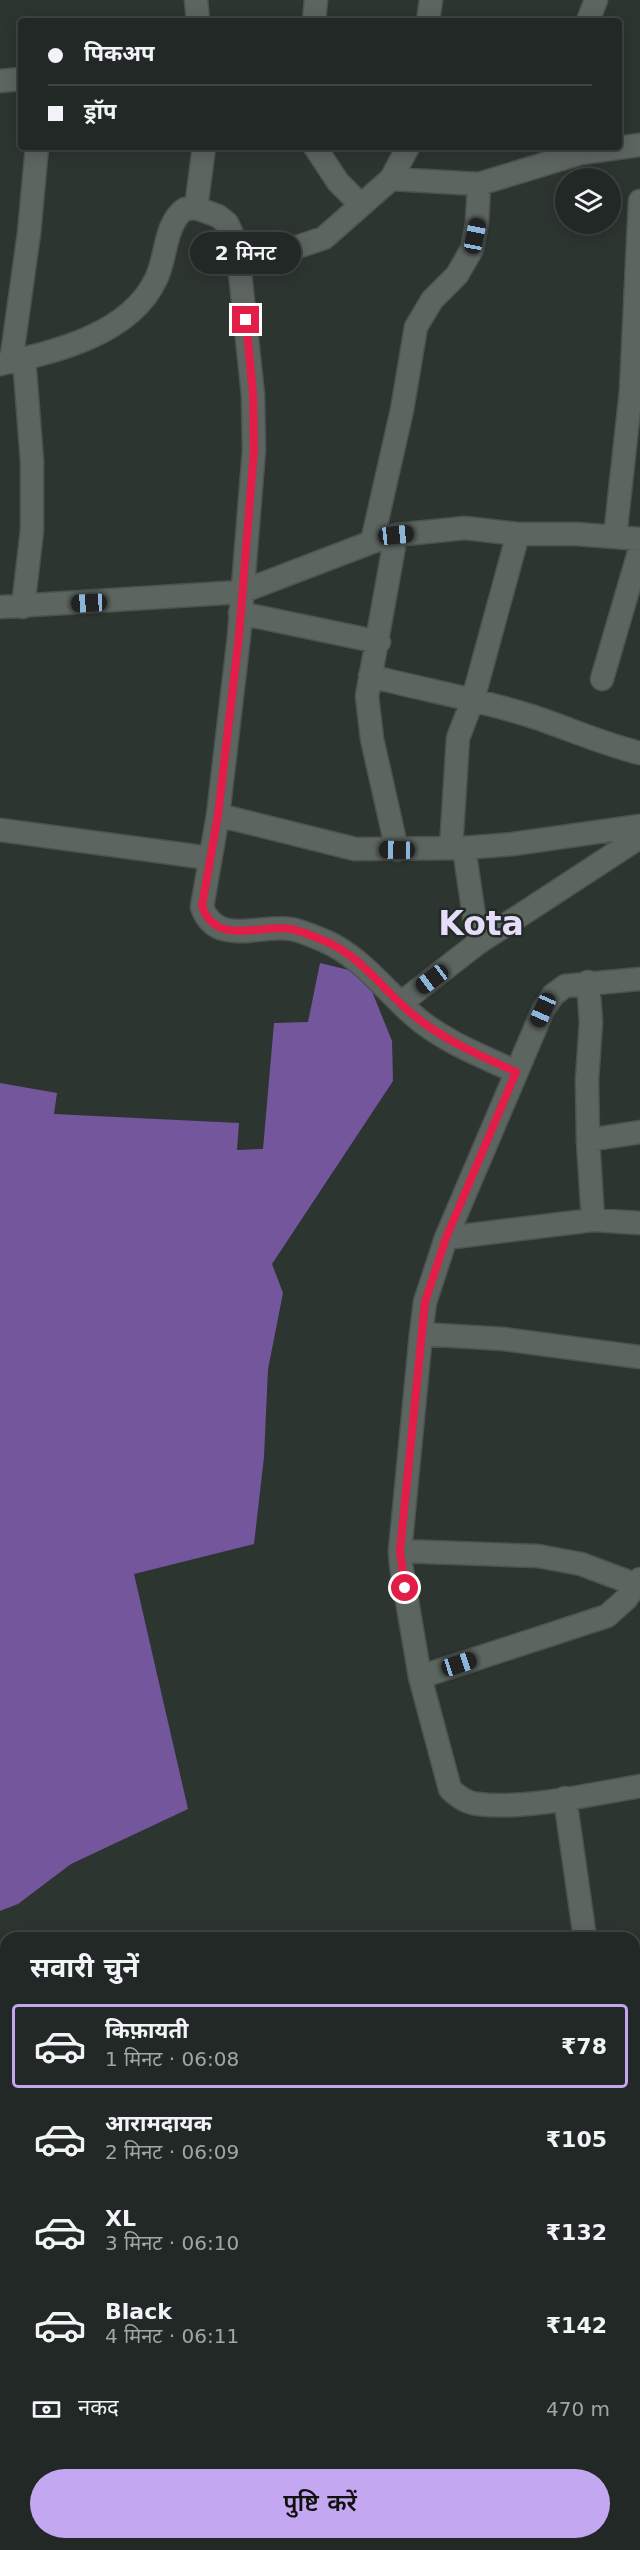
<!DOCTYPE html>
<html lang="hi">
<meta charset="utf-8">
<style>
:root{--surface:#222825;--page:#2e3432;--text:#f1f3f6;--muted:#a2a6a7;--line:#3f4442;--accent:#c4a7f1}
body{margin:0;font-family:"DejaVu Sans","Noto Sans Devanagari",sans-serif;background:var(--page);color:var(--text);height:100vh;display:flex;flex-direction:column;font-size:22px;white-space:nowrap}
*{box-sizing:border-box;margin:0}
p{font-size:20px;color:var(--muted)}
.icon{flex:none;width:33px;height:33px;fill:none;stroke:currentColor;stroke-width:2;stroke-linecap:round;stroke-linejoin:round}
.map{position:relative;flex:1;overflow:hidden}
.details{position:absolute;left:0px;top:1932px;width:640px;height:618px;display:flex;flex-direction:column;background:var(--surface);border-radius:18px 18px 0 0;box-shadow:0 3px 15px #0003,0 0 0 2px var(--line)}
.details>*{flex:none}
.hud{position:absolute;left:18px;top:18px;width:604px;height:132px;border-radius:6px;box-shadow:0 3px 15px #0003,0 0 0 2px var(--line);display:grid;align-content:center;height:132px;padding:0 30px;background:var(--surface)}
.buttons{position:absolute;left:555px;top:168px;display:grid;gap:12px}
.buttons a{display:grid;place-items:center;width:66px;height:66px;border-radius:50%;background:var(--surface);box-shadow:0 3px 15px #0003,0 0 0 2px var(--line);font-size:30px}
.end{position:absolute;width:27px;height:27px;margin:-14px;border:8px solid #e11d48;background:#fff;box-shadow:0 0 0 3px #fff}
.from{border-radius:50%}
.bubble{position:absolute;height:42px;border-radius:21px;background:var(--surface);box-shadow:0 3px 15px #0003,0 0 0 2px var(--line);font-size:20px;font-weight:600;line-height:42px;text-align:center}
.car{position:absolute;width:18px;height:36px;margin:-18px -9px;border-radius:8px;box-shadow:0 0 4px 2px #0007;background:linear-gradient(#222 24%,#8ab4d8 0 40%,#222 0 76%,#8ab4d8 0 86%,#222 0)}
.hud b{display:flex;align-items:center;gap:21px;height:57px;font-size:22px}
.hud b+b{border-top:2px solid var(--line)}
.hud i{width:15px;height:15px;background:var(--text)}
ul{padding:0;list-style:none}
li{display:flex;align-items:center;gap:18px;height:84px;margin:0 12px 9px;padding:0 18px;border:3px solid transparent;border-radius:6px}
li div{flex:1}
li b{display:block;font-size:22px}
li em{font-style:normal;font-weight:600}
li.selected{border-color:var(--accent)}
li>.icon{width:54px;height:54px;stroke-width:1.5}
h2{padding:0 30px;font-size:27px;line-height:72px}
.pay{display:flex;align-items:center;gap:15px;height:66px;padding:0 30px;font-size:22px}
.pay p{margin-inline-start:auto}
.button{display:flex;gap:12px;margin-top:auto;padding:12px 30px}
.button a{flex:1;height:69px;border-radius:36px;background:var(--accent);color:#111;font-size:24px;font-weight:600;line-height:69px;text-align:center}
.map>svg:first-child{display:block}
</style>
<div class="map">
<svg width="640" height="2550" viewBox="0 0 640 2550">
<rect width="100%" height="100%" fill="#2d3531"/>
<path fill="#73569c" d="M320 963 365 974 392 1041 393 1081 272 1264 283 1293 268 1369 264 1457 254 1544 134 1574 188 1809 71 1864 18 1904 0 1911V1083L57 1093 54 1114 239 1123 237 1150 263 1149 274 1023 308 1022Z"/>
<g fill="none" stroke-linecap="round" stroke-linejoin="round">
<path stroke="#73569c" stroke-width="22" d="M0 1991 6 1997
M545 2544 551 2550"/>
<defs>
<path id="street" d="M196 0 198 21
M314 21 316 0
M428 21 431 0
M588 21 596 0
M0 81 21 79
M315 147 338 182 361 205
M391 179 479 184 581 153 640 145
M196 208 204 147
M238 254 291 249 324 238 391 179 408 147
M11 362 29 233 37 147
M0 364C54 352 130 335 156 279 167 257 164 224 185 209L196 208 218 216 227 223 233 236 238 254 253 395 254 450 239 636 218 815 202 907C216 947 260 924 291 929 302 931 315 937 325 941 361 957 384 989 412 1014 442 1041 480 1055 516 1072
M396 535 367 696 372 739 397 850
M615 537 631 391 640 201
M372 542 402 410 416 327 432 300 457 275 472 249 477 223 479 184
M0 607 241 592 372 542 396 535 465 528 518 534H577L640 539
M23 607 32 530V461L24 358
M240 613 379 642
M370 676C424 690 478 699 531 716 568 728 602 744 640 753
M602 679 640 549
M218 815 355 849 464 848 513 844 640 826
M0 830 209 858
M451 848 458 738 473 699 518 534
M464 848 478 943
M640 979 565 986 553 995 543 1010 446 1238 425 1302 421 1334 400 1551 401 1565 420 1677 450 1789C458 1797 466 1803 478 1804 525 1810 592 1794 640 1786
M588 982 591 1022 587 1079 588 1140 593 1220
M401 1003 478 943 640 837
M588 1140 640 1132
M446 1238 593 1220 640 1223
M421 1334 504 1339 640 1357
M400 1551 538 1556 581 1564 637 1585
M420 1677 607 1616 626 1599 640 1579
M565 1798 585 1938
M634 1989 640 1988
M634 2102 640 2101
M634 2264H640
M0 2368V2384
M634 2400 640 2399
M242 2544 243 2550
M43 2550 46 2544"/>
<path id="secondary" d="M0 2122 6 2128
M418 2544 424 2550"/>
</defs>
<use href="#street" stroke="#4c534f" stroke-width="25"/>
<use href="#secondary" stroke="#4c534f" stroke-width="34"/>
<use href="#street" stroke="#5c6560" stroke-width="22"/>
<use href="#secondary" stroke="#6b697a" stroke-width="32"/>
</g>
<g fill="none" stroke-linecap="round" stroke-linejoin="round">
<path stroke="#e11d48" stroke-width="8" d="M246 320 253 394 254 450 239 636 218 815 202 906C216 947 260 924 291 929 302 931 315 937 325 941 363 957 384 992 416 1017 446 1041 481 1056 516 1072L446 1238 425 1302 400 1551 405 1588"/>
</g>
<g text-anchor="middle" stroke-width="5" stroke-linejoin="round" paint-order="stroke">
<g font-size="33" font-weight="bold" fill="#e7dcf9" stroke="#232b27">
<text x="481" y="935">Kota</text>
</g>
</g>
</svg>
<div class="buttons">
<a><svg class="icon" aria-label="layers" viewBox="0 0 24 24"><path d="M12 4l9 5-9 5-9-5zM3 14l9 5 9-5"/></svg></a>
</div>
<i class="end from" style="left:405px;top:1588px"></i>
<i class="end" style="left:246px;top:320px"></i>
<div class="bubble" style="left:190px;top:232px;width:111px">2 मिनट</div>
<i class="car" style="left:475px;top:236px;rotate:11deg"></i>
<i class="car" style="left:396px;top:535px;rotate:84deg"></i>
<i class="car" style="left:89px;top:603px;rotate:267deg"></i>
<i class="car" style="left:397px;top:850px;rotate:271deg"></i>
<i class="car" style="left:432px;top:979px;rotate:233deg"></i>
<i class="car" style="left:543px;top:1010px;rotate:204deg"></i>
<i class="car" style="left:459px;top:1664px;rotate:72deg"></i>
<div class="hud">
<b><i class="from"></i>पिकअप</b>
<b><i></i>ड्रॉप</b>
</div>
<section class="details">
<h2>सवारी चुनें</h2>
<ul>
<li class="selected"><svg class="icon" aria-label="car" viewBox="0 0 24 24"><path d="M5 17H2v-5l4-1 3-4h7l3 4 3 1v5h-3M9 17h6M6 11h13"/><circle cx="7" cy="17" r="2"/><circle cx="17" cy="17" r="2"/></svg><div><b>किफ़ायती</b><p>1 मिनट · 06:08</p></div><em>₹78</em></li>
<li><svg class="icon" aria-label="car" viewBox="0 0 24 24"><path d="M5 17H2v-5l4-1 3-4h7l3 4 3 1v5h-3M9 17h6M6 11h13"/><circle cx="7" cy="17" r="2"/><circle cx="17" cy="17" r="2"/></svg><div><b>आरामदायक</b><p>2 मिनट · 06:09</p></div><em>₹105</em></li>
<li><svg class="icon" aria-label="car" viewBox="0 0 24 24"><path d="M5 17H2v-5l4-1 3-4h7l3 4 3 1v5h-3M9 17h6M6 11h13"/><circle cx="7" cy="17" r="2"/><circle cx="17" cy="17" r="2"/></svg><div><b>XL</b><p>3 मिनट · 06:10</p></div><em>₹132</em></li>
<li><svg class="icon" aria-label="car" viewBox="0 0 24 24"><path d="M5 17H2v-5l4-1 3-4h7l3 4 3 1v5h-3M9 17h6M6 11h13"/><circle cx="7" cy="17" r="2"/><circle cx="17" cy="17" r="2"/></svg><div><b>Black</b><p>4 मिनट · 06:11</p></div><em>₹142</em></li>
</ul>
<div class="pay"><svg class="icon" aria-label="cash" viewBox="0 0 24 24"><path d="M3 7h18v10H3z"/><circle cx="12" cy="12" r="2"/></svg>नकद<p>470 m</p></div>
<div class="button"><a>पुष्टि करें</a></div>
</section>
</div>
